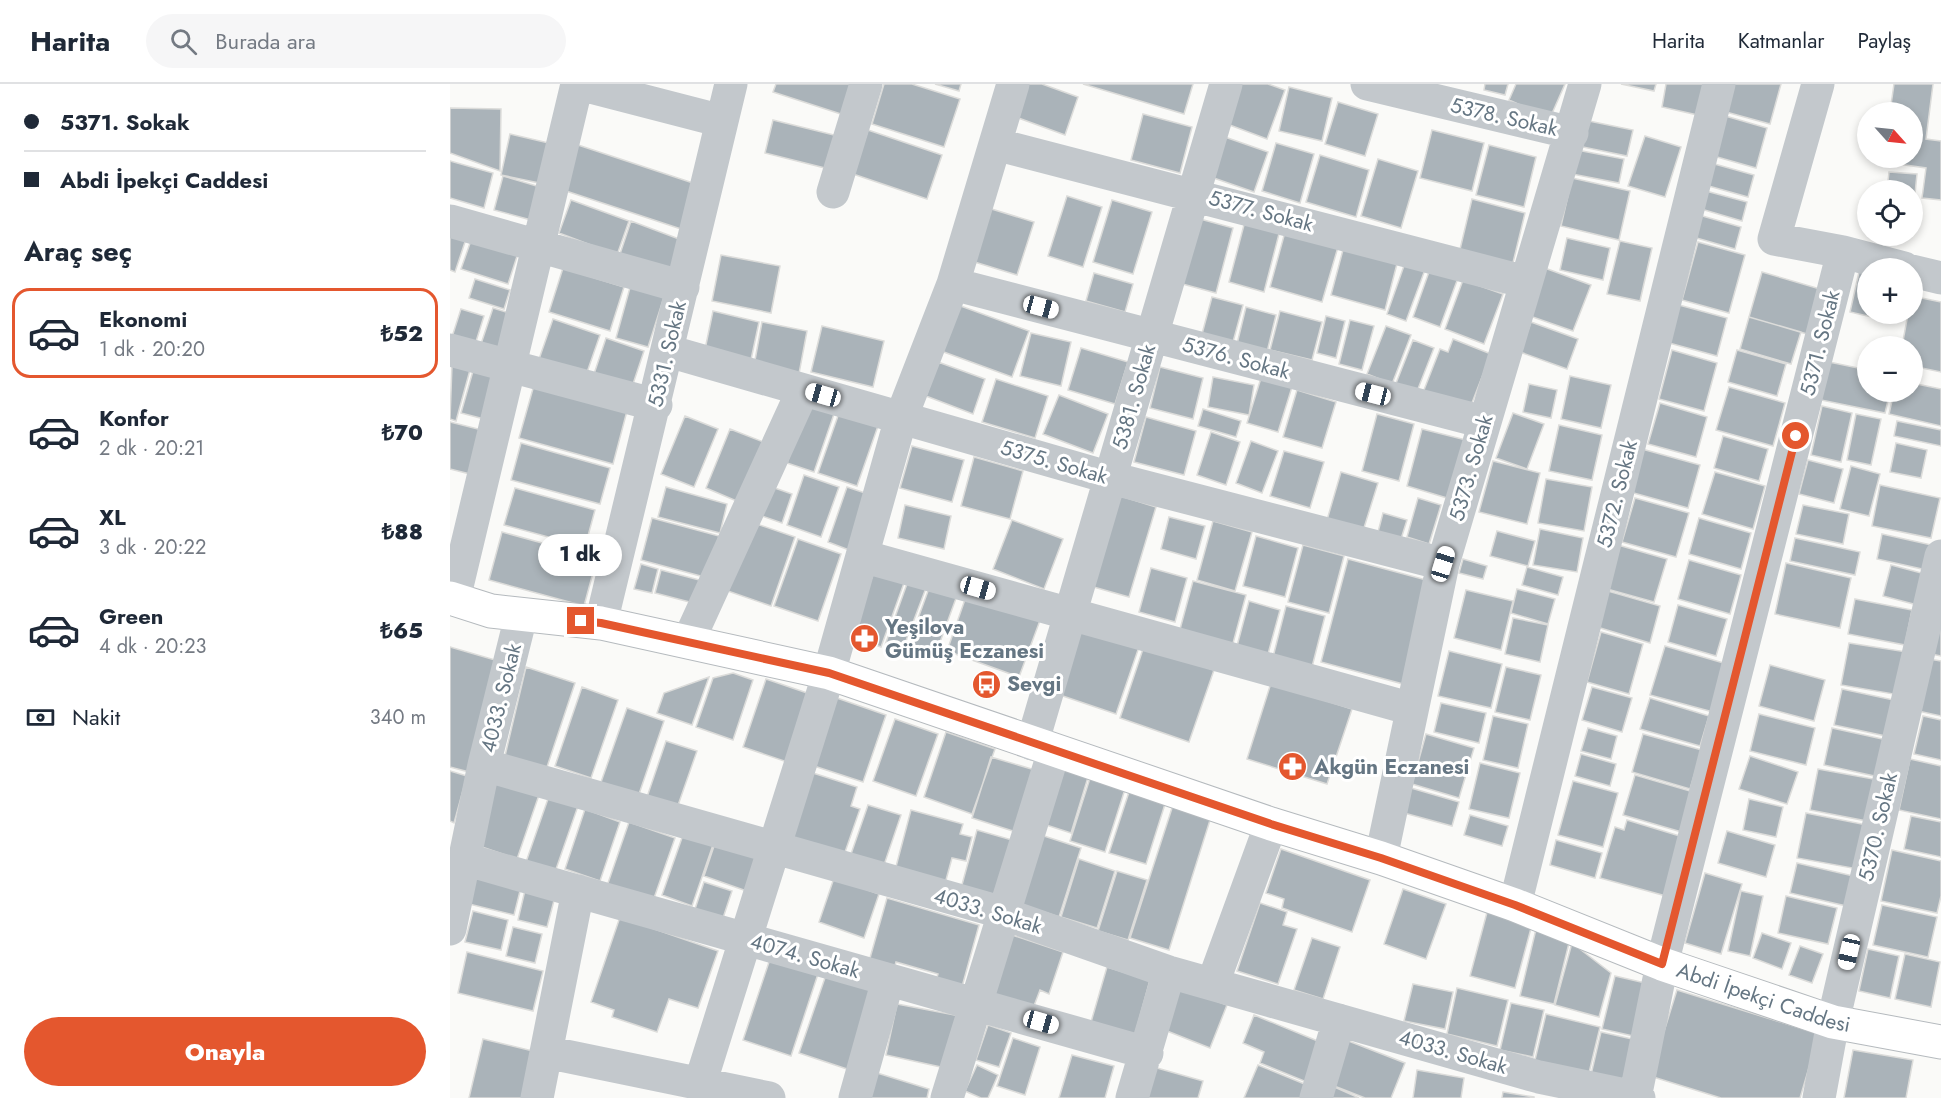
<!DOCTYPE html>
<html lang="tr">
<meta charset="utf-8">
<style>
:root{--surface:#fff;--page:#f6f6f7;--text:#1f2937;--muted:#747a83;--line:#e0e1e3;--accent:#e4572e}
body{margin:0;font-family:Jost,sans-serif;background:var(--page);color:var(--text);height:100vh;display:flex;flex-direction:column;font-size:22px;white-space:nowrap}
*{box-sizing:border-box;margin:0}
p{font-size:20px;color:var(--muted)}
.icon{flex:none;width:33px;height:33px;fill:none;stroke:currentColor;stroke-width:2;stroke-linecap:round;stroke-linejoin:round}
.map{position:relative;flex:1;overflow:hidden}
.drawer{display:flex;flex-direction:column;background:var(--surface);width:450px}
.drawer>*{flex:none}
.guide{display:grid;align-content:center;height:132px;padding:0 24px;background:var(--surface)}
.needle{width:39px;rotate:117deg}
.tools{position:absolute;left:1407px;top:18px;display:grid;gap:12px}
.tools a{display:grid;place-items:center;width:66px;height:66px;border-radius:50%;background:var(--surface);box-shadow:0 3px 9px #0003;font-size:30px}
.end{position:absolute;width:27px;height:27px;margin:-14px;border:8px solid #e4572e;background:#fff;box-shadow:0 0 0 3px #fff}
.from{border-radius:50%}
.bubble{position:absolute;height:42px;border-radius:21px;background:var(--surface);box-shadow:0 3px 9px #0003;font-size:20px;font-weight:800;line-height:42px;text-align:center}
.car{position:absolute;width:18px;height:36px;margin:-18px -9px;border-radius:8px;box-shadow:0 0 4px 2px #0007;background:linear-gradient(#fff 24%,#345 0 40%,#fff 0 76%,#345 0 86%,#fff 0)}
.guide b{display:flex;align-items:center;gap:21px;height:57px;font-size:22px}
.guide b+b{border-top:2px solid var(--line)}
.guide i{width:15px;height:15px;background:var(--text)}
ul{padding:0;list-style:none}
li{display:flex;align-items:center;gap:18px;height:90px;margin:0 12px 9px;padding:0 12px;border:3px solid transparent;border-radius:18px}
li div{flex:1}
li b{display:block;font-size:22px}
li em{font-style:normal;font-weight:800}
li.current{border-color:var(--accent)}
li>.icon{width:54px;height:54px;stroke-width:1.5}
h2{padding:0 24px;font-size:27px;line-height:72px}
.pay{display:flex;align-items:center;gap:15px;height:66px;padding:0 24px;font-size:22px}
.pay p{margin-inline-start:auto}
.cta{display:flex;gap:12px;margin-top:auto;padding:12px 24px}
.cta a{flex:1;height:69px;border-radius:36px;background:var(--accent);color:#fff;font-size:24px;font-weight:800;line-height:69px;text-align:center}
header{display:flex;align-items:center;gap:36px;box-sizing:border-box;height:84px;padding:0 30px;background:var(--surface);border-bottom:2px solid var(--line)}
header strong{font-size:28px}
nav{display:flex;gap:33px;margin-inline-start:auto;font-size:21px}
.search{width:420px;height:54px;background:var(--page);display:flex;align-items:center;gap:15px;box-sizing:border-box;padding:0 21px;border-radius:33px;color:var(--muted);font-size:22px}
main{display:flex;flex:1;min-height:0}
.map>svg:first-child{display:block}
</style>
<header>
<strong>Harita</strong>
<div class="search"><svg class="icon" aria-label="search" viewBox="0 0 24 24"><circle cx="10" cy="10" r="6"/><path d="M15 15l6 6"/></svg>Burada ara</div>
<nav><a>Harita</a><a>Katmanlar</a><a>Paylaş</a></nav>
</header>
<main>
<section class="drawer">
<div class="guide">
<b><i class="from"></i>5371. Sokak</b>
<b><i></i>Abdi İpekçi Caddesi</b>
</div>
<h2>Araç seç</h2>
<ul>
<li class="current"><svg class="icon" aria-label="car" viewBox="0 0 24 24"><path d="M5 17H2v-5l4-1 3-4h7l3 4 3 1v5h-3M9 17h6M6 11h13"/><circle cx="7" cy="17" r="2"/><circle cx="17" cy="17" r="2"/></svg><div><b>Ekonomi</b><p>1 dk · 20:20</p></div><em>₺52</em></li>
<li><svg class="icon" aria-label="car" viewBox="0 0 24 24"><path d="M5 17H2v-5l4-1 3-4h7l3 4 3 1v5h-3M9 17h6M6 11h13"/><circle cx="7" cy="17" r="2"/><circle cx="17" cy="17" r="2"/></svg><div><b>Konfor</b><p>2 dk · 20:21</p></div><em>₺70</em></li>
<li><svg class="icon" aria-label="car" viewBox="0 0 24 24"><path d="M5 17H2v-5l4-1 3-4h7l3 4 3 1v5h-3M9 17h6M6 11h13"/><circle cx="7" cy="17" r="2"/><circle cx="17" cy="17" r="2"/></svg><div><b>XL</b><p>3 dk · 20:22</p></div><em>₺88</em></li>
<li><svg class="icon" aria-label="car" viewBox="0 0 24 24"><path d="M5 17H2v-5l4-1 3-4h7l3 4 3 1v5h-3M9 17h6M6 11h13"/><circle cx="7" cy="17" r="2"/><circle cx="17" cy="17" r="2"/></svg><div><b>Green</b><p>4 dk · 20:23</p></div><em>₺65</em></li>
</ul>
<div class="pay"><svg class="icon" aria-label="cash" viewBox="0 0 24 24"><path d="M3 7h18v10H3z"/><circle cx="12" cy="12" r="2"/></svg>Nakit<p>340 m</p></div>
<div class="cta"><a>Onayla</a></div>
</section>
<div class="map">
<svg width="1491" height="1014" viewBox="0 0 1491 1014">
<rect width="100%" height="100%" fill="#fafaf8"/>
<path fill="#aab3b9" stroke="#dcdcda" stroke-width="1.5" d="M326 0H407L397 32 323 8Z
M434 0H462L510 15 494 63 422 40Z
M485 0H511L509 7Z
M574 0H592L628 13 615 51 563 32Z
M633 0H743L734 30Z
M782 0H818L835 6 817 55 769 37Z
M1035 0H1058L1055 11 1034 6Z
M1066 0H1115L1100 34 1059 16Z
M1171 0H1206L1204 7Z
M1216 0H1258L1252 32 1212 23Z
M1284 0H1331L1320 40 1276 28Z
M1444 0H1483L1476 55 1491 57V116L1472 114 1476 84 1434 78V74H1462V28H1440Z
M839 3 882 14 872 57 829 47Z
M888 18 928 30 915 72 875 60Z
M0 24 51 25 50 87 0 69Z
M693 30 742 43 730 89 681 76Z
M1272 31 1317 44 1306 84 1260 71Z
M323 36 388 52 379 85 315 69Z
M1134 36 1183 46 1177 72 1128 62Z
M418 46 492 71 477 115 403 90Z
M982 46 1034 59 1022 107 970 94Z
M60 50 103 60 94 100 51 91Z
M772 52 818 68 804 108 758 92Z
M1195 52 1231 63 1215 113 1178 102Z
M119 58 246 100 231 145 104 103Z
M826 59 864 70 850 119 812 107Z
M1039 61 1086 73 1074 123 1026 111Z
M1127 66 1174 75 1169 99 1122 90Z
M870 71 919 86 906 133 856 118Z
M928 75 968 87 951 144 911 132Z
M0 77 43 89 34 124 0 114Z
M1261 79 1304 91 1298 113 1255 101Z
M1439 88 1467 90 1465 110 1462 106H1437Z
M53 92 90 103 81 136 44 126Z
M1122 94 1180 107 1169 156 1111 142Z
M1256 107 1297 118 1292 137 1251 125Z
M617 112 652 123 633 183 598 172Z
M1022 115 1075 129 1060 191 1007 178Z
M121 116 179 137 167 171 109 149Z
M662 116 702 128 683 190 643 178Z
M535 123 584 138 567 191 518 176Z
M1249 131 1291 143 1285 165 1243 153Z
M743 133 783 144 766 209 725 198Z
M181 137 237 158 224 193 169 173Z
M795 137 830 146 814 208 779 198Z
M0 140 19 146 5 188 0 186Z
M25 145 71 160 58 200 11 185Z
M835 148 888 163 872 218 820 203Z
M1117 154 1160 164 1153 196 1110 186Z
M1170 157 1202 164 1190 217 1157 210Z
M1248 158 1295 171 1279 229 1232 216Z
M894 162 948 176 935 226 881 211Z
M271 171 330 182 321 229 262 217Z
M956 176 976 183 956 237 937 230Z
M1092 183 1141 201 1123 247 1074 230Z
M113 184 174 203 160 247 99 228Z
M980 185 1008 194 990 243 963 233Z
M1312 188 1370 205 1357 250 1299 233Z
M1409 188 1418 190V230H1436L1435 236 1400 228Z
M644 189 683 200 675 228 636 217Z
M25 195 60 206 54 225 19 214Z
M1013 196 1053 210 1034 260 995 245Z
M181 200 215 210 198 263 166 254Z
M1462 212 1491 218V288L1462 282V262H1452L1458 230H1462Z
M762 213 793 221 783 258 752 250Z
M508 221 579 247 562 293 491 267Z
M1229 221 1277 234 1267 272 1219 259Z
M796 223 826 231 817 268 787 260Z
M43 224 69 232 55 274 29 266Z
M11 225 34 232 24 264 1 256Z
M263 227 309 238 299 285 253 275Z
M830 227 872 238 862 276 820 266Z
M876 232 895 237 886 274 867 269Z
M1299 233 1351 248 1341 280 1290 265Z
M103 235 150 251 135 294 88 278Z
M900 236 924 242 912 286 889 280Z
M312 238 357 247 348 295 303 287Z
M1081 238 1128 255 1117 285 1070 268Z
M372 242 434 257 423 303 361 288Z
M936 242 961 251 942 300 917 290Z
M581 249 621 258 611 302 570 292Z
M156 254 194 267 180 309 142 296Z
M1003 255 1041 270 1018 329 972 311 990 265 998 268Z
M963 256 984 264 964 315 943 307Z
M631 264 678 278 665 320 618 306Z
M1222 266 1267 279 1254 327 1209 315Z
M1287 266 1336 280 1327 312 1278 298Z
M488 278 535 295 523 330 476 312Z
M1379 278 1418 286V308H1440L1435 329 1371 316Z
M2 281 20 286 6 337 0 335Z
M710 283 753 294 743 335 700 324Z
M23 287 46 294 34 335 11 329Z
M1120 292 1161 301 1151 344 1111 335Z
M763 293 804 301 799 331 758 323Z
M811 294 842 303 828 348 797 339Z
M546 295 598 312 585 354 532 338Z
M1462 299 1491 305V342L1439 330 1444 308H1462Z
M1079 300 1107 306 1101 334 1073 328Z
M84 301 177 327 163 380 69 354Z
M1279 303 1335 319 1323 362 1266 346Z
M847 306 886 318 872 364 833 353Z
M609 311 658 330 643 369 593 350Z
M1210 319 1257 333 1246 373 1198 360Z
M357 321 384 330 364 388 337 379Z
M1372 322 1402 329 1391 378 1361 371Z
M753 325 791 337 786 353 748 342Z
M389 329 428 342 407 402 368 389Z
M1063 329 1094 340 1077 385 1046 374Z
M927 330 964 340 949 397 912 387Z
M1406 330 1431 335 1421 381 1397 376Z
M235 332 268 345 244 403 211 390Z
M696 333 746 347 734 391 684 378Z
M1447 337 1491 346V362L1444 352Z
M0 338 32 346 20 390 0 385Z
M1109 341 1152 351 1142 396 1099 387Z
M280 345 321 361 296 421 256 404Z
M972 345 1024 358 1007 417 957 402Z
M761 348 790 358 776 401 747 391Z
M1273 352 1318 365 1309 397 1264 384Z
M801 357 828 367 812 409 786 399Z
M71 359 160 384 150 420 61 396Z
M1446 359 1477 366 1471 394 1440 388Z
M462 362 514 376 502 418 450 404Z
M1192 365 1250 381 1238 424 1180 408Z
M834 367 874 378 860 424 820 412Z
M524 373 573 387 560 435 511 422Z
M1358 376 1393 385 1384 419 1349 410Z
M1043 377 1090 389 1077 440 1029 428Z
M1401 382 1430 390 1419 432 1390 425Z
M891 388 928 399 913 447 877 436Z
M1265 388 1315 402 1303 445 1252 430Z
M354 391 389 403 371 453 337 441Z
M1096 395 1142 403 1134 447 1088 439Z
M1430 401 1490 414 1481 454 1422 442Z
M319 402 342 410 332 439 309 431Z
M216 403 277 420 270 449 208 433Z
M397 403 418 410 399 466 378 458Z
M65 404 145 426 135 463 54 441Z
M661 409 706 423 679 513 633 500Z
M968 414 991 421 979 460 957 453Z
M1185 414 1239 429 1226 473 1172 458Z
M455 421 501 432 494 465 448 454Z
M1353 421 1399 430 1393 460 1346 450Z
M933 429 957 436 951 455 928 448Z
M719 433 755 442 746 475 711 465Z
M202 434 269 452 258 494 191 476Z
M1249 434 1301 449 1291 485 1239 470Z
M295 436 345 453 321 522 272 505Z
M562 436 613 455 594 505 543 485Z
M763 437 802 448 785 507 747 496Z
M1090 445 1133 454 1127 488 1083 481Z
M1047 447 1085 457 1078 482 1040 472Z
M52 448 147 474 134 522 39 496Z
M1432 450 1486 462 1481 487 1427 475Z
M806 452 848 464 835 513 793 502Z
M1345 454 1410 468 1405 491 1340 477Z
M348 455 391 470 368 537 324 522Z
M853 461 894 472 879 529 838 518Z
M1168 461 1217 475 1204 518 1157 505Z
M898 475 980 497 953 600 871 578Z
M1013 475 1037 482 1033 495 1009 489Z
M1239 476 1291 491 1280 530 1228 515Z
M1336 479 1401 494 1390 544 1325 530Z
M191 480 208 485 202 509 184 505Z
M1441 481 1479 491 1471 522 1433 512Z
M1077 483 1113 493 1108 511 1072 501Z
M701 484 737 494 725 538 689 528Z
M211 486 257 498 251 521 205 509Z
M424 488 454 499 431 563 400 552Z
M482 496 509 506 485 572 458 562Z
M458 497 476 504 451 570 434 564Z
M743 497 796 511 782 563 729 549Z
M519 504 592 531 569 593 497 567Z
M1067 505 1105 515 1098 540 1061 529Z
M1016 506 1063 517 1051 566 1004 554Z
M1158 507 1210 522 1200 559 1147 543Z
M1405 515 1462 526 1455 561 1398 550Z
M799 517 830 526 818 570 787 562Z
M1228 521 1277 535 1266 572 1218 558Z
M836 522 875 532 862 583 823 573Z
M1063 534 1098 541 1090 578 1055 570Z
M1491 534V572L1481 570Z
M622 537 690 560 666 630 598 607Z
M1151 548 1193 560 1179 610 1137 598Z
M1399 559 1457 568 1449 611 1391 601Z
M694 562 764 586 739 658 670 634Z
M1215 562 1277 580 1263 628 1200 611Z
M0 563 52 578 19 688 0 683Z
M999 567 1052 580 1041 624 988 612Z
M1479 575 1491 577V632L1468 627Z
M1320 581 1375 596 1364 637 1309 622Z
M76 583 125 599 96 686 55 672Z
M1056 583 1091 591 1080 636 1045 628Z
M283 589 303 596 283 656 246 643 263 594Z
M259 593 242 641 207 629 214 609Z
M316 595 366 612 343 680 293 663Z
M821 599 902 625 877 700 797 675Z
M132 603 168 616 141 694 105 682Z
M1142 603 1182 614 1172 648 1132 636Z
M1392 605 1453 618 1445 654 1384 641Z
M384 613 436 631 413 698 361 681Z
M1200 614 1259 632 1250 662 1190 645Z
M991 619 1036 629 1029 659 984 648Z
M177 624 214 637 188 713 150 701Z
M1309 630 1365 644 1356 681 1300 667Z
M1043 632 1078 640 1068 684 1033 676Z
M1473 632 1491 636V676L1464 670Z
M445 635 488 650 466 712 423 697Z
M1138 644 1167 652 1161 675 1131 667Z
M1382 644 1437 656 1429 693 1374 681Z
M496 648 545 665 522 730 474 713Z
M976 650 1024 664 1009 714 962 700Z
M1193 650 1252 666 1240 705 1182 688Z
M216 657 247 667 226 727 196 716Z
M1131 670 1166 680 1160 702 1125 692Z
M607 672 639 690 621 749 587 738Z
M1300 672 1348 688 1337 720 1289 705Z
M541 673 585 686 566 748 522 734Z
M1460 675 1491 682V735L1449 726Z
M1030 679 1070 689 1059 734 1019 725Z
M1368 685 1429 696 1422 738 1360 726Z
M0 687 17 692 4 739 0 737Z
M363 689 407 703 401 722 410 725 394 771 341 753Z
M641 691 676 702 655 768 620 757Z
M1185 691 1247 709 1235 749 1173 731Z
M43 694 90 708 67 775 29 762Z
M1123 697 1168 709 1153 763 1108 751Z
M961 704 1009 718 1002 742 954 729Z
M680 705 716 717 696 780 659 769Z
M99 712 128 722 105 788 76 778Z
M1299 715 1333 723 1326 753 1293 746Z
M418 721 451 731 433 784 400 773Z
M723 721 761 733 719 866 680 854Z
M135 725 170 738 150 797 115 785Z
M461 726 513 740 510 750 522 753 516 777 502 774 493 807 443 794Z
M1356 729 1422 742 1413 786 1347 774Z
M1020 731 1058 742 1052 762 1014 751Z
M1461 732 1491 738V773L1454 765Z
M1177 736 1233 753 1216 812 1150 794 1165 743 1174 746Z
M179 738 225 754 203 817 157 802Z
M527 746 569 758 552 819 510 808Z
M1277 747 1325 761 1316 793 1268 779Z
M234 748 264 758 242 822 212 811Z
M591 751 631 764 609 833 569 820Z
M266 756 317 774 305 810 254 792Z
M1106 756 1152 769 1145 794 1100 781Z
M831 765 920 796 902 848 832 824 834 815 816 809Z
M1442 766 1491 777V812L1487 829 1431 817Z
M629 775 665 787 647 844 611 833Z
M1347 779 1412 794 1405 824 1340 809Z
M667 787 697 796 678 856 648 847Z
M27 788 72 799 64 831 19 820Z
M1255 789 1292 800 1271 870 1235 859Z
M384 794 429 810 414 854 369 838Z
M254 798 282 807 273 834 245 825Z
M76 802 106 809 97 843 68 836Z
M953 805 996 820 976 875 934 860Z
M1291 807 1313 812 1300 872 1278 867Z
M1336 812 1387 824 1378 860 1328 849Z
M437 814 529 841 510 910 484 903 488 890 446 878 443 889 418 881Z
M810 819 837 828 833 841 847 845 828 900 787 887Z
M1039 821 1084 833 1065 904 1020 892Z
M1432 821 1487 833 1478 873 1423 861Z
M23 827 58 836 51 866 15 858Z
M170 833 268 867 248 924 219 915 207 948 162 933 164 926 141 918Z
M1087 841 1120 855 1104 920 1070 912Z
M63 843 92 850 85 879 56 872Z
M1312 849 1341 859 1332 885 1303 874Z
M562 851 613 868 599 910 590 906 582 927 540 912Z
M862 854 890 863 873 915 844 906Z
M1122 859 1161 889 1149 933 1105 921Z
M1350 862 1373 870 1362 899 1339 891Z
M1418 865 1449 872 1440 914 1409 907Z
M17 868 93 887 83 927 8 909Z
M1455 870 1490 878 1481 923 1445 915Z
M320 875 368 890 341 972 293 956Z
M657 883 700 896 683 958 639 945Z
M377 888 428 906 400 986 349 969Z
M1165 892 1204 901 1192 954 1152 945Z
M963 900 1003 908 995 945 954 937Z
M724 901 777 921 760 964 707 943Z
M1007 904 1058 916 1047 962 997 950Z
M1227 906 1369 950 1350 1014H1271L1200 992Z
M1061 919 1094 926 1083 973 1050 966Z
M447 920 510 932 500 985 436 971Z
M1096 930 1150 943 1138 993 1084 980Z
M804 931 875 960 859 999 810 979 814 968 793 959Z
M538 941 561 949 549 983 526 976Z
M1151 948 1191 957 1180 1005 1140 995Z
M563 954 590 963 575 1011 547 1002Z
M33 955 83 967 72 1014H19Z
M896 956 955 979 941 1014H915L879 1000Z
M1403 966 1463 976 1456 1014H1394Z
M622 971 664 982 655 1014H609Z
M527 981 548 991 538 1014H531L515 1007Z
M808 981 857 1001 852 1014H794Z
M700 982 753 997 748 1014H691Z
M967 986 1014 994 1011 1014H963Z
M424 988 479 1005 477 1014H416Z
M880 1001 909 1014H875Z
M1053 1008 1084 1013V1014H1052Z"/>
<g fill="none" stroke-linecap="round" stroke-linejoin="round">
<defs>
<g id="major">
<path id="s1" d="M0 514 41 527 151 539 379 589 821 740 931 774 1065 821 1212 880 1383 938 1491 958"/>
</g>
</defs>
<use href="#major" stroke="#b5babe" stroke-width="35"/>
<path stroke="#c3c8cc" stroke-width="33" d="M129 0 272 37
M917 0 1122 49
M545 60 1076 198
M383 108 416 0
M0 137 233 203
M1393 168 1454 184
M1462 187 1491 194
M503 200 1034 338
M0 266 206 321
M218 267 661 394 993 480
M412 472 962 625
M4 515 127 0
M71 532 34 681 540 825 719 888 1089 993 1189 1014
M151 539 281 0
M238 558 353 306
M582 660 776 0
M931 774 993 480 1135 0
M14 775 697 969
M1065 821 1269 0
M0 845 34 681
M763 899 821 740
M96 968 319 1014
M250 1000 379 589 451 334 503 200 563 0
M87 1014 128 807
M405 1014 438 896
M497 1014 604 667
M682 1014 719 888
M866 1014 889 936
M1185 1014 1212 880 1393 168 1324 155 1368 0
M1369 1014 1383 938 1491 472"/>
<use href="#major" stroke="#fff" stroke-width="33"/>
</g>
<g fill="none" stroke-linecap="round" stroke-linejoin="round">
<path stroke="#e4572e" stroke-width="8" d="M131 537 151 539 379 589 821 740 931 774 1065 821 1212 880 1346 352"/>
</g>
<defs>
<symbol id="pharmacy-disc" viewBox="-11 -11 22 22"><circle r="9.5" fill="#e4572e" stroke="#fff"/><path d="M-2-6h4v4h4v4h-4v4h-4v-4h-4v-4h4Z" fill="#fff"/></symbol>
<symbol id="bus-disc" viewBox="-11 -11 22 22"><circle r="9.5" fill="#e4572e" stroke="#fff"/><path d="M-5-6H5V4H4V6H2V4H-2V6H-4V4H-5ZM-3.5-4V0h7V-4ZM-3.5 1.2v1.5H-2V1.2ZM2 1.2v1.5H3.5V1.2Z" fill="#fff"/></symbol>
</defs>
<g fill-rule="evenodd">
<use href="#pharmacy-disc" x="398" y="538" width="33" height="33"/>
<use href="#bus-disc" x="520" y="584" width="33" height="33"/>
<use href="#pharmacy-disc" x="826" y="666" width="33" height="33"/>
</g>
<g text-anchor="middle" stroke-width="6" stroke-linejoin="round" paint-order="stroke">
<g font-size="21" fill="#657683" stroke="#fff">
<text transform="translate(1054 33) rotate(13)" y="7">5378. Sokak</text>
<text transform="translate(811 127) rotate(15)" y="7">5377. Sokak</text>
<text transform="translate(1370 259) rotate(-76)" y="7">5371. Sokak</text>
<text transform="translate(217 270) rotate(-77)" y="7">5331. Sokak</text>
<text transform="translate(786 274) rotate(15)" y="7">5376. Sokak</text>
<text transform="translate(684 313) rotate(-74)" y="7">5381. Sokak</text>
<text transform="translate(604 378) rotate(16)" y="7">5375. Sokak</text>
<text transform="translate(1021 384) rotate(-74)" y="7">5373. Sokak</text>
<text transform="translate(1167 410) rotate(-76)" y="7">5372. Sokak</text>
<text transform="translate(51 614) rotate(-76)" y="7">4033. Sokak</text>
<text transform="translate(1428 743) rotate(-77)" y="7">5370. Sokak</text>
<text transform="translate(538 827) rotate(17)" y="7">4033. Sokak</text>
<text transform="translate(355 872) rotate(16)" y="7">4074. Sokak</text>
<text dy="7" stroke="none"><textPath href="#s1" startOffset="1377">Abdi İpekçi Caddesi</textPath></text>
<text transform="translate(1003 968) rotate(16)" y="7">4033. Sokak</text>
</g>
<g font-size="21" font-weight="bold" fill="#657683" stroke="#fff" text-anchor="start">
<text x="435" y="550">Yeşilova<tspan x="435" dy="24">Gümüş Eczanesi</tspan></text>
<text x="557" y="607">Sevgi</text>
<text x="864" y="690">Akgün Eczanesi</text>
</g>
</g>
</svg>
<div class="tools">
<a><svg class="needle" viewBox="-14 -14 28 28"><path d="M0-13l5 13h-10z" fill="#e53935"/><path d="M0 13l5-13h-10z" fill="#747a83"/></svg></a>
<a><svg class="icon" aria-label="locate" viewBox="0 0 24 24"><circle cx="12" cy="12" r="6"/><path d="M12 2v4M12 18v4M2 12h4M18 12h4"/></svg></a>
<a>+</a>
<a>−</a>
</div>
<i class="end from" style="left:1346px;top:352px"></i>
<i class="end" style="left:131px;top:537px"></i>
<div class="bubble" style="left:88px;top:450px;width:84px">1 dk</div>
<i class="car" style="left:591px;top:223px;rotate:105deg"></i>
<i class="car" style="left:923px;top:310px;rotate:284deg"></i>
<i class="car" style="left:373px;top:311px;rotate:286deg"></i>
<i class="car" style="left:993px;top:480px;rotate:17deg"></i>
<i class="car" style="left:528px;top:504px;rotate:106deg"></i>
<i class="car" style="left:1399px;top:868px;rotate:193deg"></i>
<i class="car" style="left:591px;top:938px;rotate:106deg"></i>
</div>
</main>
